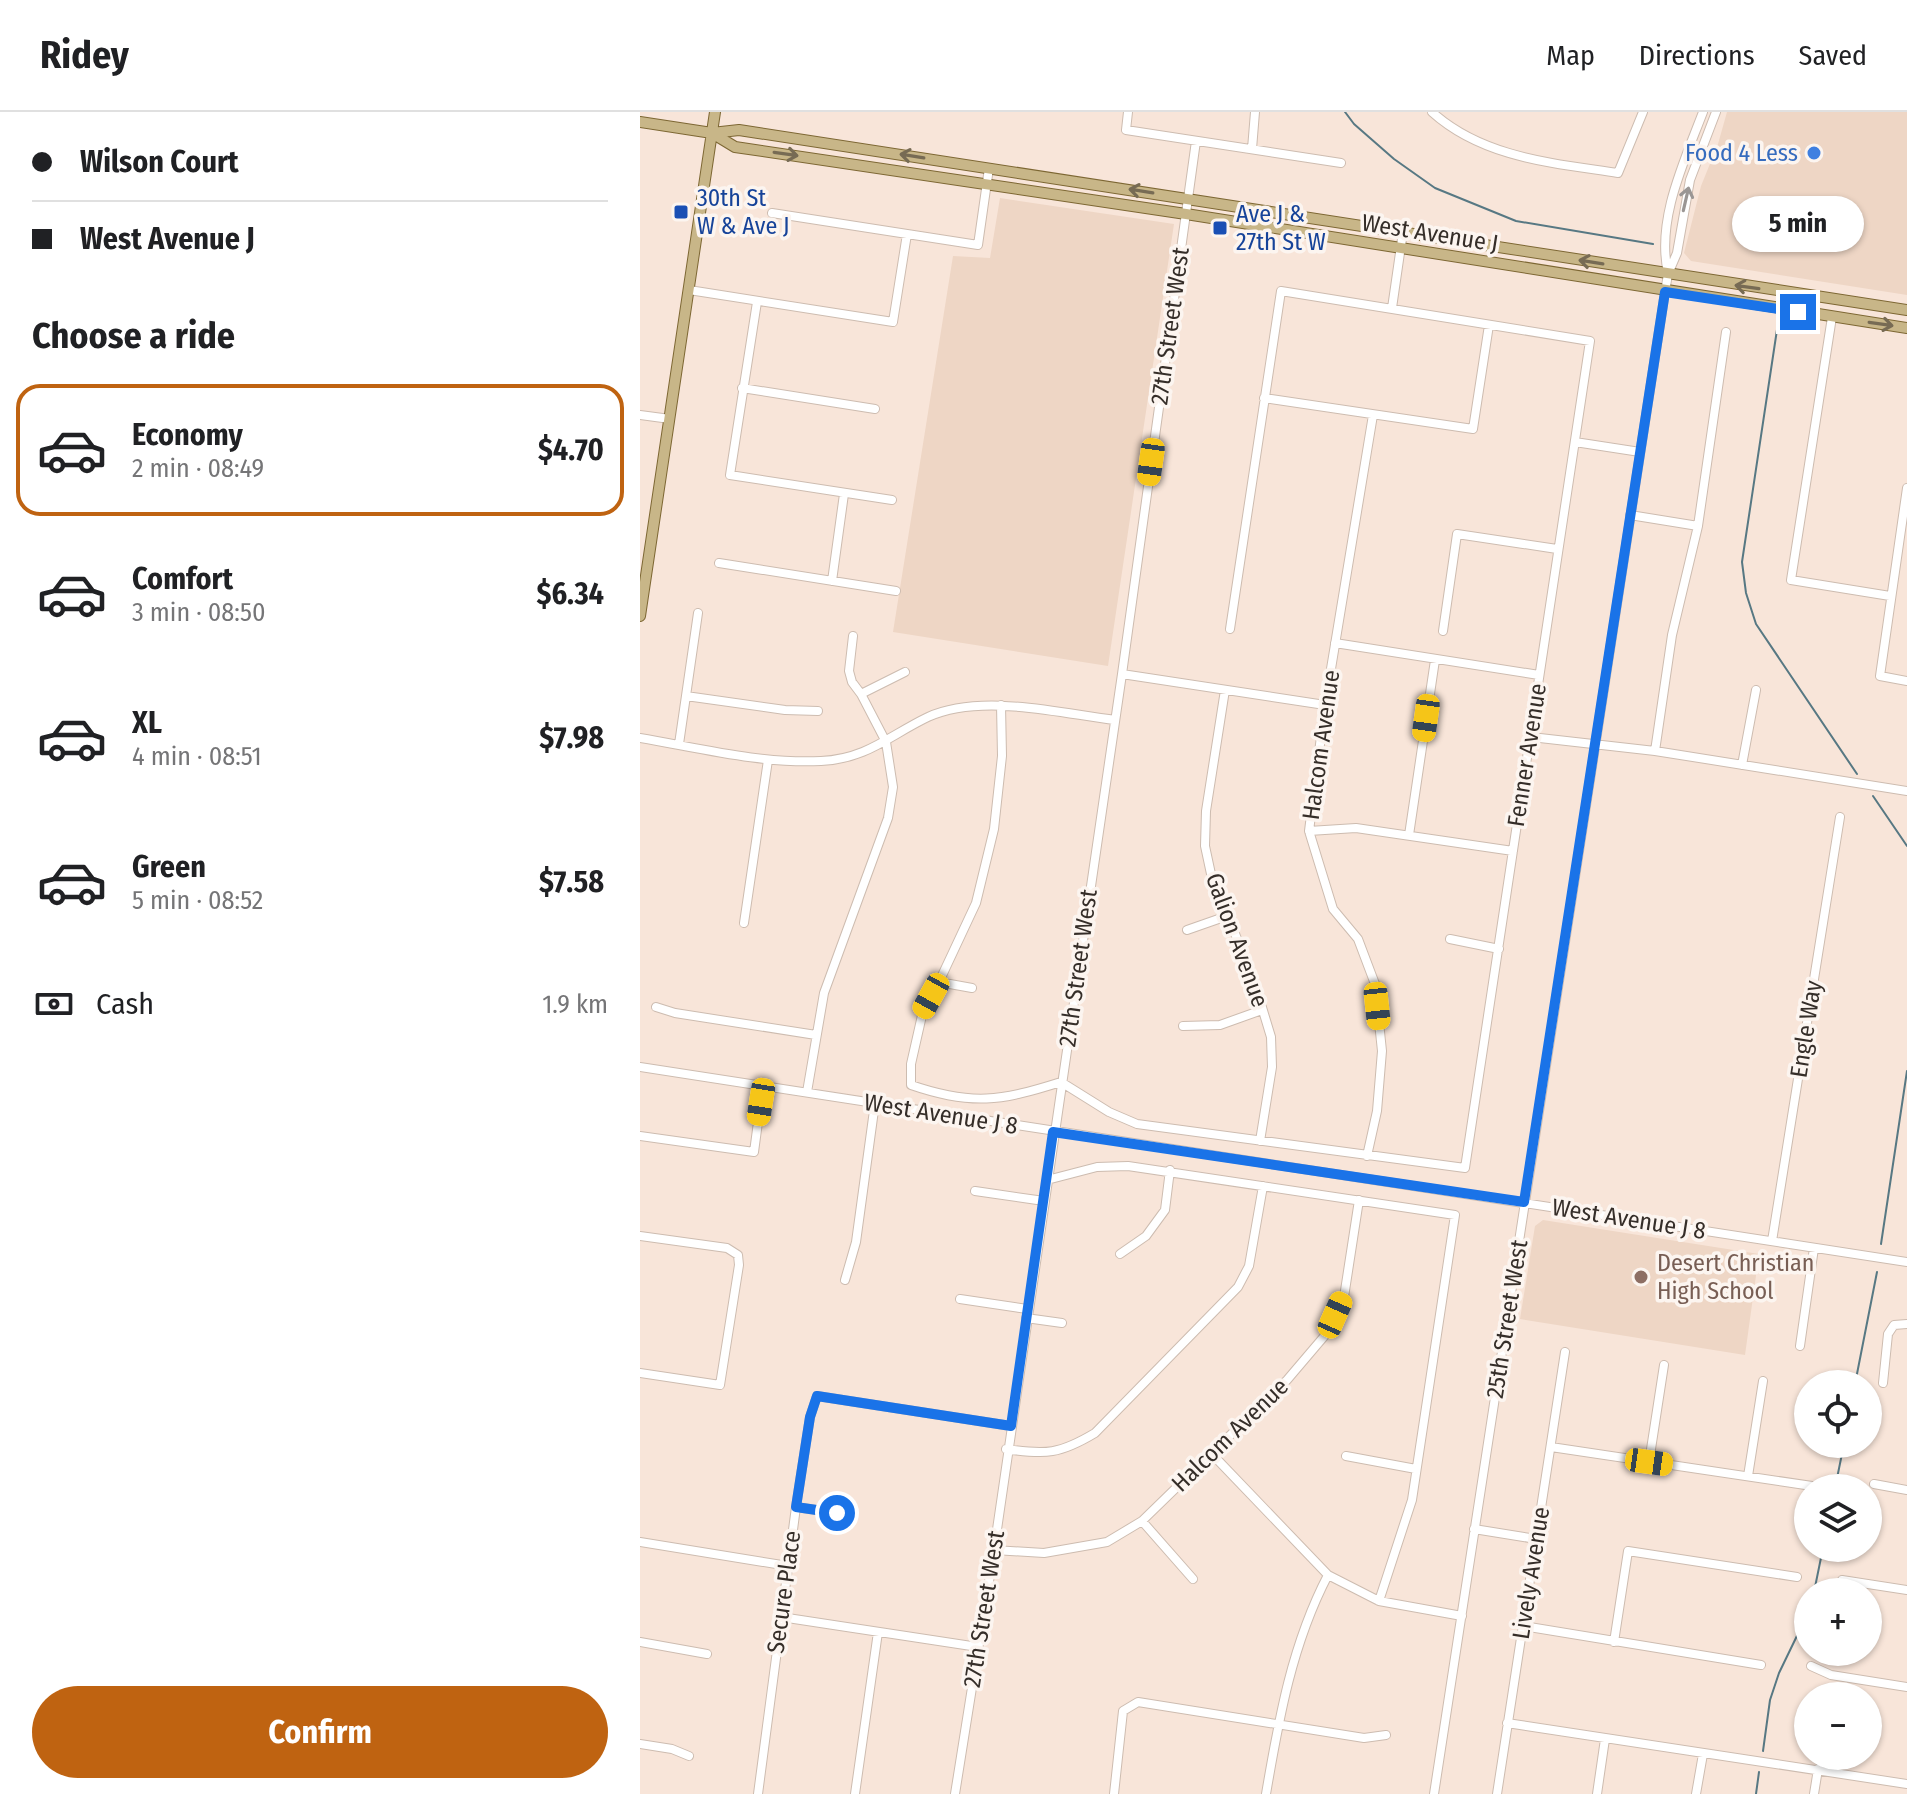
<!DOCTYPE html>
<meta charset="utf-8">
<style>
:root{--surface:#fff;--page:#f2f2f2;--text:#202124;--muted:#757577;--line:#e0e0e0;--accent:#bf6311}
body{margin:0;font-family:"Fira Sans Condensed",sans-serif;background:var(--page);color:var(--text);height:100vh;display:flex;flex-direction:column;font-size:30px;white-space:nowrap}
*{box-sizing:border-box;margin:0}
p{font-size:26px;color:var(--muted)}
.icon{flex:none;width:44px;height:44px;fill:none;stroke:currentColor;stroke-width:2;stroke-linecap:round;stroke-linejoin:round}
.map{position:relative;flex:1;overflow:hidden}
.details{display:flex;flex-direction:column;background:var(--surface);width:640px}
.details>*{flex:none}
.guide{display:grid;align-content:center;height:176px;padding:0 32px;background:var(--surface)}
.buttons{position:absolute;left:1154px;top:1258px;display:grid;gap:16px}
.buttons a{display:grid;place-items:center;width:88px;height:88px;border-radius:50%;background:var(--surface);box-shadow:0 2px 6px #0004;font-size:40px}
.end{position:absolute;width:36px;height:36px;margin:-18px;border:10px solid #1a73e8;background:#fff;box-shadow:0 0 0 4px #fff}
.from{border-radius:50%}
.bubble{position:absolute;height:56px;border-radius:28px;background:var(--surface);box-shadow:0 2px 6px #0004;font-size:26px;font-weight:700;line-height:56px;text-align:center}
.car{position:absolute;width:24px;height:48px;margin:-24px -12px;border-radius:10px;box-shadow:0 0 6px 2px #0007;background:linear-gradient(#f5c518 24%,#345 0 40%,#f5c518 0 76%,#345 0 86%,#f5c518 0)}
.guide b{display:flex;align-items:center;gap:28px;height:76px;font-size:30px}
.guide b+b{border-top:2px solid var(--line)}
.guide i{width:20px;height:20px;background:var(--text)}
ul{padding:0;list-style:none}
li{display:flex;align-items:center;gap:24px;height:132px;margin:0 16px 12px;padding:0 16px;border:4px solid transparent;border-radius:24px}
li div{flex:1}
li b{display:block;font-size:30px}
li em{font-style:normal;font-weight:700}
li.current{border-color:var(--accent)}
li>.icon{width:72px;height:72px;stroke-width:1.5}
h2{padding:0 32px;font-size:36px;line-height:96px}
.pay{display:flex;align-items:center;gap:20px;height:88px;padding:0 32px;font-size:30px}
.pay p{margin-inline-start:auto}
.button{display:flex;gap:16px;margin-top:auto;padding:16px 32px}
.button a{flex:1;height:92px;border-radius:48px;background:var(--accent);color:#fff;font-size:32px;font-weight:700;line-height:92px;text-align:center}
header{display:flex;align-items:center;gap:48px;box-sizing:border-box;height:112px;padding:0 40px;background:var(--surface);border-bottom:2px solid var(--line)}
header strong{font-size:38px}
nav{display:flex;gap:44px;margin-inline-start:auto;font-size:28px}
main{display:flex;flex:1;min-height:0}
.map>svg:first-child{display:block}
</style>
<header>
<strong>Ridey</strong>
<nav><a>Map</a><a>Directions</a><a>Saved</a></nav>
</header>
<main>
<section class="details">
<div class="guide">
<b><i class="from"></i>Wilson Court</b>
<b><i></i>West Avenue J</b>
</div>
<h2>Choose a ride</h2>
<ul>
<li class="current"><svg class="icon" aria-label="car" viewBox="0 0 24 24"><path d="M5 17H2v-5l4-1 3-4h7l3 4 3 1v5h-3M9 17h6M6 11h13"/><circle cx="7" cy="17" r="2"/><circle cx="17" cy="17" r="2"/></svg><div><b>Economy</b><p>2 min · 08:49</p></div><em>$4.70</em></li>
<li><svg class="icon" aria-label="car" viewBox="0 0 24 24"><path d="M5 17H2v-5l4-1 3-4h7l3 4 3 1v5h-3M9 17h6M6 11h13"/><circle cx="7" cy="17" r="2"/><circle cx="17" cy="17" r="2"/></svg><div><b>Comfort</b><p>3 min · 08:50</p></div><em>$6.34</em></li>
<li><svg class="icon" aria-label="car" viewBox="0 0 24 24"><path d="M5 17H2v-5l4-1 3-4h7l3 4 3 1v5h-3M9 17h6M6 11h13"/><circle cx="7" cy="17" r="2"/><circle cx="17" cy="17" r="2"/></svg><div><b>XL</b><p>4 min · 08:51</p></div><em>$7.98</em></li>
<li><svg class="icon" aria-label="car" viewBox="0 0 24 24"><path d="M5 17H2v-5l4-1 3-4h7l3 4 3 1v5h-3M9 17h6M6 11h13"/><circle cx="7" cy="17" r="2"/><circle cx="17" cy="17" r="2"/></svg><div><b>Green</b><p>5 min · 08:52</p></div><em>$7.58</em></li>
</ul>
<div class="pay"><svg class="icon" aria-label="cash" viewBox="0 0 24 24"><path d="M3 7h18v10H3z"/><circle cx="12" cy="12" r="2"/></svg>Cash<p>1.9 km</p></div>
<div class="button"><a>Confirm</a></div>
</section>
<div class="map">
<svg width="1267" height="1682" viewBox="0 0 1267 1682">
<rect width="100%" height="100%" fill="#f8e5d9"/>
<path fill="#eed6c5" d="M1087 0H1267V183L1051 149 1044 141 1061 74 1078 32Z
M360 86 534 112 468 554 253 520 313 144 350 146Z
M903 1108 1119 1142 1105 1243 880 1207 895 1114Z"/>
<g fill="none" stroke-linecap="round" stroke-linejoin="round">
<path stroke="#577883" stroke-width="2" d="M705 0 714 12 754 47 795 76 876 109 1013 132
M1138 211 1102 450 1106 481 1116 512 1217 662
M1233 684 1267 734
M1241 1132 1267 959
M1215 1272 1237 1160
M1195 1376 1204 1332
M1174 1480 1183 1436
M1123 1639 1130 1588 1139 1561 1168 1501
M1116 1682 1119 1660"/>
<defs>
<path id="minor" d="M488 0 486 18 701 51
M792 0C843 46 913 51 978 61L1003 0
M612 37 615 0
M132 101 338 133 349 56
M1028 161C1016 108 1044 50 1063 0
M49 178 253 210 267 122
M117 190 90 363 252 388
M752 196 763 120
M1192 205 1151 468 1250 484
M102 276 235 297
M624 286 833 317 849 213
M0 303 30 307
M935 330 1000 340
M1267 376 1240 564 1267 569
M990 403 1058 414
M79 451 256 479
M192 469 204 382
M803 519 817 422 917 437
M695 531 899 563
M482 562 685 593
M585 578 566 699 565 734 571 762 614 869 631 925 632 955 620 1029
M221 582 265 560
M46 584 145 598 178 599
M361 593 362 644 354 717 336 791 299 870 283 899 271 952V973C332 994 361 989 421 970L469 1000 497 1012 825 1056 950 229 641 179 590 517
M891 625 1015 639 1267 679
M0 626C59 636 121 652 181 649 227 647 250 623 288 605 341 581 418 601 475 608
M39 632 58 501
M1015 639 1032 523 1058 414 1086 220
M1102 653 1116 578
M669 719 716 716 873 739
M769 723 795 548
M104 811 128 648
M547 818 587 804
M810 827 859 837
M299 870 332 876
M16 895 35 901 176 923
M543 914 580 913 622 898
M0 955 1267 1150
M167 980 184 881 248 706 253 675 246 630 221 582 212 570 209 559 213 524
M0 1024 114 1040 123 973
M727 1044 737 999 742 939 735 872 718 827 693 797 669 719 685 593 733 303
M407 1068 457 1055 488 1054 815 1103 772 1388 739 1489
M335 1079 404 1089
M0 1124 87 1136 98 1143 99 1153 80 1273 0 1261
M1132 1129 1200 705
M480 1142 506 1124 525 1098 530 1058
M205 1168 216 1130 235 991
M320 1187 387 1197
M386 1206 422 1211
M1160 1234 1174 1136
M1243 1271 1248 1222 1254 1213 1267 1212
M911 1335 1172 1374
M366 1337C406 1343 420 1342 455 1321L598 1175 609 1154 623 1074
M571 1341 688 1463 739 1489 822 1504
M706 1344 776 1357
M1009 1350 1024 1253
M1108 1364 1123 1269
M1234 1372 1267 1378
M156 1395 197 1401
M502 1409 553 1467
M834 1417 896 1427
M0 1430 148 1454
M354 1438 404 1441 467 1430 502 1409 647 1268 687 1221 704 1185 719 1088
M1202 1468 1267 1478
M141 1505 338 1535
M883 1514 1121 1553
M0 1530 67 1542
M974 1530 988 1439 1157 1465
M1171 1554 1191 1563 1267 1575
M867 1611 1267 1672
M0 1632 32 1637 49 1644
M118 1682 156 1395 170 1305 177 1284 371 1314
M215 1682 238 1520
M315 1682 354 1438 482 562 556 29
M474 1682 483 1599 498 1590 724 1626 746 1623
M626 1682C639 1606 652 1532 688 1463
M794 1682 1025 180 1028 162 1037 141 1050 68 1076 0
M857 1682 925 1240
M957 1682 965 1627
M1056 1682 1063 1642
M1174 1682 1178 1657"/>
<path id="major" d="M0 10 72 21 99 18 1267 198
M72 21 95 35 546 102 1267 216
M0 504 75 0"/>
</defs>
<use href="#minor" stroke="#cdbcb0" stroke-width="10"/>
<use href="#major" stroke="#7d6733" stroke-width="12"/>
<use href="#minor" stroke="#fff" stroke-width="8"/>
<use href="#major" stroke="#c8b688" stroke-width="10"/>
</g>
<defs><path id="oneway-shaft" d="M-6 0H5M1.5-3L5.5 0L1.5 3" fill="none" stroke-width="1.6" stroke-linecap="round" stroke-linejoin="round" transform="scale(2)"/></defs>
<g stroke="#776b54">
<use href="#oneway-shaft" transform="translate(146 42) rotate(8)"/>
<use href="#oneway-shaft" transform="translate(272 44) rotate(-171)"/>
<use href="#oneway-shaft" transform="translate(501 79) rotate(-171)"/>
<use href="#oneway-shaft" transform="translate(951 150) rotate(-171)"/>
<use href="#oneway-shaft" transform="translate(1107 175) rotate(-172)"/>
<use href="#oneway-shaft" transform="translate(1241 212) rotate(8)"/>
</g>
<use stroke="#9a9694" href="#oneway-shaft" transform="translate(1046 87) rotate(-77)"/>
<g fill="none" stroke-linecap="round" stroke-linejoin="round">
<path stroke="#1a73e8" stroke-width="10" d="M197 1401 156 1395 170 1305 177 1284 371 1314 413 1020 884 1090 1025 180 1158 200"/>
</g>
<circle fill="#3f7fe0" stroke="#fcf5f0" stroke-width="3" cx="1174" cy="41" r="8"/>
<g fill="#1a4fb4" stroke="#fcf5f0" stroke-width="3">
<rect x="33" y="92" width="16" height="16" rx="4"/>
<rect x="572" y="108" width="16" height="16" rx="4"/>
</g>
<circle fill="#8d6e63" stroke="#fcf5f0" stroke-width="3" cx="1001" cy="1165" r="8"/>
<g text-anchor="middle" stroke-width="7" stroke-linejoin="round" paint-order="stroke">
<g font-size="24" fill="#366cbe" stroke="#fcf5f0" text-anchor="end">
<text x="1158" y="49">Food 4 Less</text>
</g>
<g font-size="24" fill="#164399" stroke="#fcf5f0" text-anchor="start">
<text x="57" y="94">30th St<tspan x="57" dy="28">W &amp; Ave J</tspan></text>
<text x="596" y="110">Ave J &amp;<tspan x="596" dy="28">27th St W</tspan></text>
</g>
<g font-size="24" fill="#352e29" stroke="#fcf5f0">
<text transform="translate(790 121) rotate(9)" y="8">West Avenue J</text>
<text transform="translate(530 214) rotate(-82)" y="8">27th Street West</text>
<text transform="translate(681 633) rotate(-82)" y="8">Halcom Avenue</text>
<text transform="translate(887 643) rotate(-81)" y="8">Fenner Avenue</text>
<text transform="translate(597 828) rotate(70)" y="8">Galion Avenue</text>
<text transform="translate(438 856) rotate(-82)" y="8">27th Street West</text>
<text transform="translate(1166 917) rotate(-81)" y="8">Engle Way</text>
<text transform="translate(301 1002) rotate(9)" y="8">West Avenue J 8</text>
<text transform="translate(989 1107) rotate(9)" y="8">West Avenue J 8</text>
<text transform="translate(867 1207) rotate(-81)" y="8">25th Street West</text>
<text transform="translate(590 1323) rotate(-44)" y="8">Halcom Avenue</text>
<text transform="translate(891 1461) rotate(-81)" y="8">Lively Avenue</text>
<text transform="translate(144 1480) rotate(-82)" y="8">Secure Place</text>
<text transform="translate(344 1497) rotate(-81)" y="8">27th Street West</text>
</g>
<g font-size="24" fill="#785e54" stroke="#fcf5f0" text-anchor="start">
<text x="1017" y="1159">Desert Christian<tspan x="1017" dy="28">High School</tspan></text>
</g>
</g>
</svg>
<div class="buttons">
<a><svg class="icon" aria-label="locate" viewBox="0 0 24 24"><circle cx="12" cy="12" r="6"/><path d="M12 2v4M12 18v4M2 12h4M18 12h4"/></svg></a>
<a><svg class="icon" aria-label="layers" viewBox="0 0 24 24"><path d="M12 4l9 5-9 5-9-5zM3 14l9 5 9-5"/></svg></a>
<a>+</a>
<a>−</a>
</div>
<i class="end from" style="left:197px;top:1401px"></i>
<i class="end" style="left:1158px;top:200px"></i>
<div class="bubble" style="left:1092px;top:84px;width:132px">5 min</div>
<i class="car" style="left:511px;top:350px;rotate:188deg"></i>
<i class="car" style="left:786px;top:606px;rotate:188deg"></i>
<i class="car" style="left:291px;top:884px;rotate:209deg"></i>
<i class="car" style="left:737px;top:894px;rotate:174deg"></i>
<i class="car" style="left:121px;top:990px;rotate:189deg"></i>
<i class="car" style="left:695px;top:1203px;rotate:24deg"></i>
<i class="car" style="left:1009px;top:1350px;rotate:98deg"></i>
</div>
</main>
